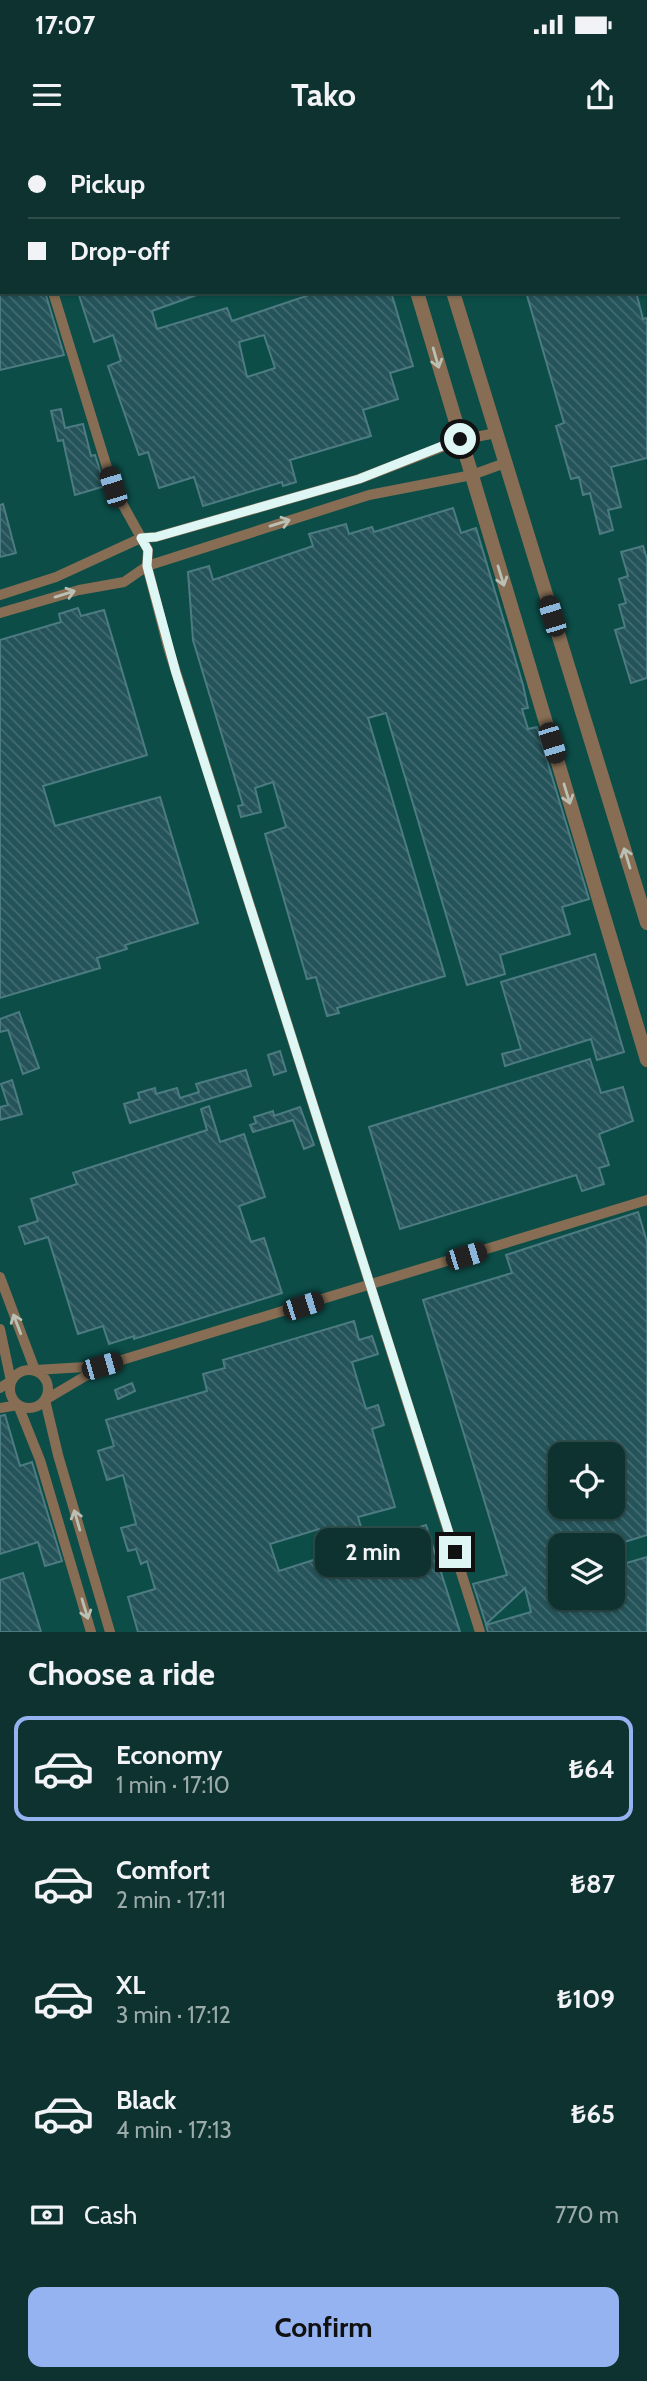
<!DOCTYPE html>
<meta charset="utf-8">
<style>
:root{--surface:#0e322f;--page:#1c3e3b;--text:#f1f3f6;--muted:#9baaaa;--line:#2e4d4b;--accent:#95b2f1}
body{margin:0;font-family:Cabin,sans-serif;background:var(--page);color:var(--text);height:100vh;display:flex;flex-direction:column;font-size:26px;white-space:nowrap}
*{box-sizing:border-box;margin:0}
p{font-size:23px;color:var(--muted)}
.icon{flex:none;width:38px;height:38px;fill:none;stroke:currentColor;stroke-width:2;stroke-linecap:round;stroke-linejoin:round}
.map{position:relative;height:1492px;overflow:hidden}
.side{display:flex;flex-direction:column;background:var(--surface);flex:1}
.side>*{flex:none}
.guide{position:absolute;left:0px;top:0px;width:648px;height:154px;box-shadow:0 2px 5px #0004,0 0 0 2px var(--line);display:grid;align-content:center;height:154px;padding:0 28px;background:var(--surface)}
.fabs{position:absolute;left:548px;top:1302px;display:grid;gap:14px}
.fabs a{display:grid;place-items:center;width:77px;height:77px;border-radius:14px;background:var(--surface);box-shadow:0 2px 5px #0004,0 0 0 2px var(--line);font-size:35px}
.end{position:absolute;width:32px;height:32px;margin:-16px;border:9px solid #dff7f4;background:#111;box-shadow:0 0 0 4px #111}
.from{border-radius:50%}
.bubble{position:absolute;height:49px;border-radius:14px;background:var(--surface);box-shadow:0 2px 5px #0004,0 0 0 2px var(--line);font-size:23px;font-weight:700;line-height:49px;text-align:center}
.car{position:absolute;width:21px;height:42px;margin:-21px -10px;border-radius:9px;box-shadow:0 0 5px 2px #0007;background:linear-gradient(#222 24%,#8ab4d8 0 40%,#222 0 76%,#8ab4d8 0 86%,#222 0)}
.guide b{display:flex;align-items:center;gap:24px;height:66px;font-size:26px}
.guide b+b{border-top:2px solid var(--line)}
.guide i{width:18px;height:18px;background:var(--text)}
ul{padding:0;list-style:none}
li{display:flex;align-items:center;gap:21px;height:105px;margin:0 14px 10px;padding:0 14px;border:4px solid transparent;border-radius:14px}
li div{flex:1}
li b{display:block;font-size:26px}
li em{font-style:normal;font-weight:700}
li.selected{border-color:var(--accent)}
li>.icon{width:63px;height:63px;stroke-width:1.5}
h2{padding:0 28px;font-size:32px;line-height:84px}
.pay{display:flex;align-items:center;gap:18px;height:77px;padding:0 28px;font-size:26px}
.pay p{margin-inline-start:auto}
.primary-button{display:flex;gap:14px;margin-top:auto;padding:14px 28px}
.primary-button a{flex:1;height:80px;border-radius:14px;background:var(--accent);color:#111;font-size:28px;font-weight:700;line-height:80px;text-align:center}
.status{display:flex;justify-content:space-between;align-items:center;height:49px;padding:0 35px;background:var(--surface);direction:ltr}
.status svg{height:19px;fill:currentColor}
header{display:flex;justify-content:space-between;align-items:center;height:91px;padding:0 28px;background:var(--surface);font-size:32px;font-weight:700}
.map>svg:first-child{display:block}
</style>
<div class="status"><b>17:07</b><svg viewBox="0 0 49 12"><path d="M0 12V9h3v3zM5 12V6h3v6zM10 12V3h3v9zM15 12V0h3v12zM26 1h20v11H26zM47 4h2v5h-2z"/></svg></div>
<header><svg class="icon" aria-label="menu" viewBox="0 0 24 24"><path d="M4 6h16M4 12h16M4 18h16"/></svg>Tako<svg class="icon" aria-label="share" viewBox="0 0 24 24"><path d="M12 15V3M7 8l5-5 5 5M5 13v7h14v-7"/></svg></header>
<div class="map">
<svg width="647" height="1492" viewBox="0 0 647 1492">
<defs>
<pattern id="building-back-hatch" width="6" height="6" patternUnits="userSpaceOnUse" patternTransform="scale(1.75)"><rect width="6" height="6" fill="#245359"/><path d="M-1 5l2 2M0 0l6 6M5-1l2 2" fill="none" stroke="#436c71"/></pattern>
</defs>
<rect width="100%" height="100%" fill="#13433f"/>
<path fill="#0c4d48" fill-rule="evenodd" d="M0 0H598L2 2V152H646V138L647 1492H0ZM560 1314H612V1367H560ZM560 1405H612V1458H560Z"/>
<path fill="url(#building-back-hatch)" stroke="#4d7b82" stroke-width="2" fill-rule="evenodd" d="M0 152H45L64 215 0 230Z
M78 152H205L152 171 157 189 227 168 232 181 318 152H391L413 226 390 233 398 259 363 270 371 296 290 320 296 342 283 346 282 342 203 366 194 337 159 348 148 312 139 315 108 226 121 221 113 195 94 202ZM264 195 275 228 247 237 239 202Z
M526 152H636L643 179 647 178V318L611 327 621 367 608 370 613 390 600 394 590 353 583 355 579 337 571 339 556 286 564 283Z
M61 269 65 288 83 284 91 316 95 315 105 346 75 355 63 300 58 301 51 271Z
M3 364 16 413 0 417V365Z
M453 368 461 393 476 388 523 545 528 568 522 569 528 589 537 587 589 759 562 767 570 794 500 815 505 834 467 845 386 573 368 578 445 836 337 868 339 873 327 876 316 837 307 839 265 694 286 687 273 642 255 648 261 672 241 677 238 666 243 665 193 500 188 432 209 426 213 440 313 406 309 394 346 384 349 394 372 387 374 392Z
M643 406 647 419V538L631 543 615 490 625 487 619 465 626 463 619 439 628 436 621 412Z
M78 468 81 476 104 470 147 615 43 646 55 686 160 657 198 783 125 805 127 809 97 818 100 828 0 858V500L61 482 59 474Z
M595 814 624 912 597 920 591 899 505 926 502 914 521 909 501 842Z
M19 872 39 928 23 934 8 890 0 892V879Z
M280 911 286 931 274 935 268 915Z
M590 919 601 953 623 947 633 981 599 994 609 1025 599 1028 604 1044 582 1051 576 1035 400 1089 369 987Z
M246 930 251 946 130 983 124 964 140 959 138 953 155 948 156 954 177 948 180 958 199 952 196 944Z
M12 940 22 974 0 980V967L8 965 1 944Z
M209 966 220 1002 244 994 265 1057 239 1066 251 1102 264 1098 282 1153 134 1199V1196L109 1204 103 1186 78 1194 48 1097 25 1104 19 1087 38 1081 31 1059 77 1044 73 1033 207 990 201 969Z
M300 967 314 1005 304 1009 293 980 253 992 250 985 256 983 254 977 273 971 274 976Z
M638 1072 647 1102V1395L618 1404 623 1424 647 1417V1492H488L486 1485 531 1472 525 1448 486 1484 473 1444 507 1435 423 1160 512 1133 506 1115ZM560 1314H612V1367H560ZM560 1405H612V1458H560V1437L552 1410Z
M354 1181 359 1200 372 1196 378 1214 352 1222 366 1269 378 1265 384 1285 372 1289 395 1367 358 1377 366 1404 426 1385 460 1492H138L128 1457 155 1449 147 1421 141 1424 136 1409 128 1411 121 1388 136 1384 123 1335 107 1340 98 1311 114 1306 106 1280 207 1251 203 1234 225 1228 223 1220ZM319 1389 326 1416 279 1431 270 1404Z
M132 1243 135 1251 118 1259 115 1250Z
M5 1275 20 1326 32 1322 62 1421 45 1426 38 1402 0 1414V1276Z
M23 1433 41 1492H0V1440Z"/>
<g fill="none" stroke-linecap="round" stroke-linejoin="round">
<path stroke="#866d53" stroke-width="10" d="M4 0V2
M612 0 613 2
M33 2 38 0
M0 12 2 11
M646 107 647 111
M53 152 113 347 148 410 147 426 168 507 480 1492
M0 455 56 437 141 398 156 397 359 339 460 300 496 293
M0 473 79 450 124 442 147 426 369 355 472 335 505 323
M0 1137 35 1230 102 1226 647 1060
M0 1189 11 1241 0 1248
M99 1228 45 1260 58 1315 110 1492
M10 1249a19 19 0 1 1 38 0a19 19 0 1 1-38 0Z
M0 1268 18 1265 40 1320 91 1492"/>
<path stroke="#866d53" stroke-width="14" d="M371 0 372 2
M408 0V2
M417 152 647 920
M453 152 647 783"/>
</g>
<defs><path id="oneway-shaft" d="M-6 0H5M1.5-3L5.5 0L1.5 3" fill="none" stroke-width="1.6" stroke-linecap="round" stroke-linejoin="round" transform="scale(1.75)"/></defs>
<g stroke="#bbc0b4">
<use href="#oneway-shaft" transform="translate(436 218) rotate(74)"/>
<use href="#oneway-shaft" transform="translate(280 383) rotate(-17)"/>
<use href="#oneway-shaft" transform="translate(501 436) rotate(73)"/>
<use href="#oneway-shaft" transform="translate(65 454) rotate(-17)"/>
<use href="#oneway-shaft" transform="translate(567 654) rotate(73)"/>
<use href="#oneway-shaft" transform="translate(627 718) rotate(-107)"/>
<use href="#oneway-shaft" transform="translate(17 1184) rotate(-111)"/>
<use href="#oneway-shaft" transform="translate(77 1380) rotate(-106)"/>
<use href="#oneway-shaft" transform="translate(85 1469) rotate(73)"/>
</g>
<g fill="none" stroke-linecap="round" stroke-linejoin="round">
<path stroke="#dff7f4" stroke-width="9" d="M455 1412 176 533 147 426 148 410 141 398 156 397 359 339 460 299"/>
</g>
</svg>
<div class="fabs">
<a><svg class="icon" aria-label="locate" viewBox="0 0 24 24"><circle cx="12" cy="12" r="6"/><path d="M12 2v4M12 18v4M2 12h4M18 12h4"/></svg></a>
<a><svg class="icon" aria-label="layers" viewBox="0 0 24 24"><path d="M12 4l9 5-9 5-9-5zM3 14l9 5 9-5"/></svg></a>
</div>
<i class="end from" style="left:460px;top:299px"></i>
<i class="end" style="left:455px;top:1412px"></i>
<div class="bubble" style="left:315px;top:1388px;width:116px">2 min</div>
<i class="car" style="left:113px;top:347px;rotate:343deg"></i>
<i class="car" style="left:552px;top:476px;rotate:343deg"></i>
<i class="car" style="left:552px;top:603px;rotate:163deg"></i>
<i class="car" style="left:466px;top:1116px;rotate:73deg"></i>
<i class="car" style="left:303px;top:1166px;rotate:72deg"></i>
<i class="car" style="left:102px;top:1226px;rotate:74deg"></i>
<div class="guide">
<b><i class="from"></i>Pickup</b>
<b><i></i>Drop-off</b>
</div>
</div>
<section class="side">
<h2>Choose a ride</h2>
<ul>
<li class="selected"><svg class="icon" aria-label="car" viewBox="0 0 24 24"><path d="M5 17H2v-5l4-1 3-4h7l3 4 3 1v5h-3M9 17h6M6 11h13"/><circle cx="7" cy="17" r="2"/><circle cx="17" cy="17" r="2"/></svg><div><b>Economy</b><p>1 min · 17:10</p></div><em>₺64</em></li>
<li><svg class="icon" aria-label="car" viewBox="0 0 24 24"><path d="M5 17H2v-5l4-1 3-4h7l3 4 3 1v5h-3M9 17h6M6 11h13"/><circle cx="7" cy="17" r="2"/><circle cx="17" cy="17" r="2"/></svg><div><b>Comfort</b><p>2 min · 17:11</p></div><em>₺87</em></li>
<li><svg class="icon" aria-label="car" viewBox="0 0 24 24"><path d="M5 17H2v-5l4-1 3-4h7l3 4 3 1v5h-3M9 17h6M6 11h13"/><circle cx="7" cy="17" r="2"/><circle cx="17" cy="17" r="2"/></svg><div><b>XL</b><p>3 min · 17:12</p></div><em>₺109</em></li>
<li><svg class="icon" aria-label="car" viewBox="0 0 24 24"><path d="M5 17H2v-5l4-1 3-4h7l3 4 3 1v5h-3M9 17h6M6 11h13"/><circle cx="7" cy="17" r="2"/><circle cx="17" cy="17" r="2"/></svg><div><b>Black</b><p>4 min · 17:13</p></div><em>₺65</em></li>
</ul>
<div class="pay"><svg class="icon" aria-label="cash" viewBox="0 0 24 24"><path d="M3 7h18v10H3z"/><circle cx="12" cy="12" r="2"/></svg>Cash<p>770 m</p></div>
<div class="primary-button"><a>Confirm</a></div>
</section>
